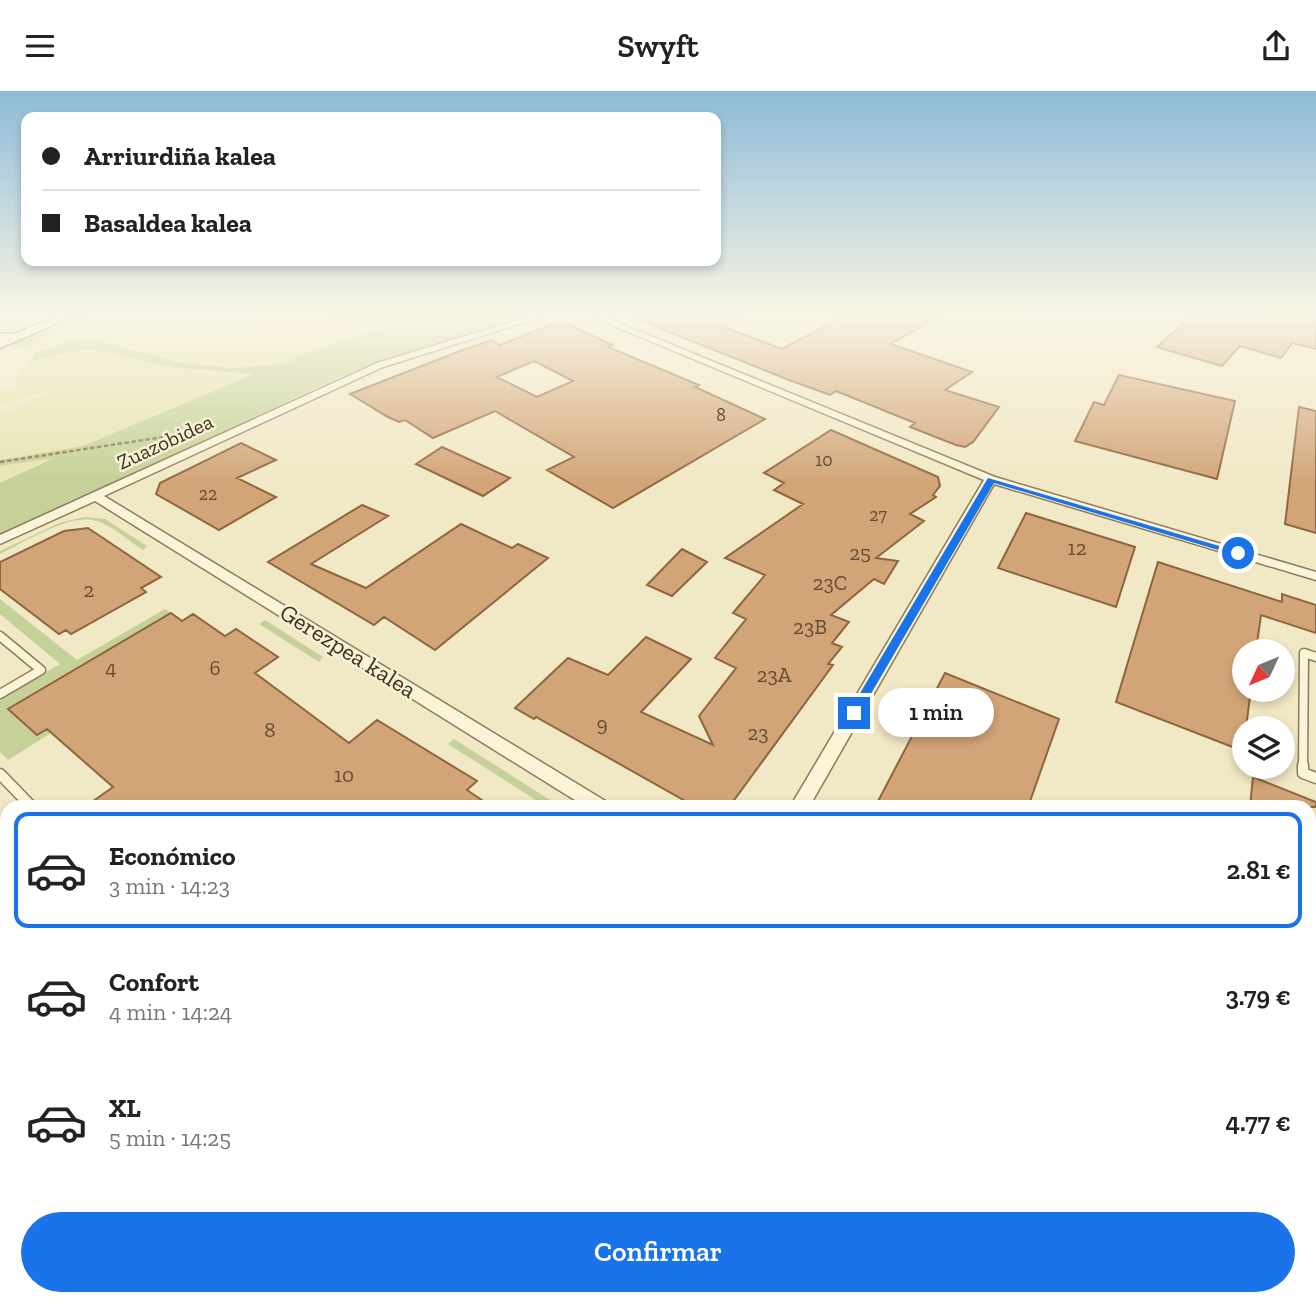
<!DOCTYPE html>
<html lang="es">
<meta charset="utf-8">
<style>
:root{--surface:#fff;--page:#f6f6f6;--text:#222;--muted:#767676;--line:#e0e0e0;--accent:#1a73e8}
body{margin:0;font-family:"Zilla Slab",serif;background:var(--page);color:var(--text);height:100vh;display:flex;flex-direction:column;font-size:26px;white-space:nowrap}
*{box-sizing:border-box;margin:0}
p{font-size:23px;color:var(--muted)}
.icon{flex:none;width:38px;height:38px;fill:none;stroke:currentColor;stroke-width:2;stroke-linecap:round;stroke-linejoin:round}
.map{position:relative;flex:1;overflow:hidden}
.side{position:absolute;left:0px;top:709px;width:1316px;height:506px;display:flex;flex-direction:column;background:var(--surface);border-radius:21px 21px 0 0;box-shadow:0 4px 10px #0003}
.side>*{flex:none}
.guide{position:absolute;left:21px;top:21px;width:700px;height:154px;border-radius:14px;box-shadow:0 4px 10px #0003;display:grid;align-content:center;height:154px;padding:0 21px;background:var(--surface)}
.needle{width:46px;rotate:226deg}
.controls{position:absolute;left:1232px;top:548px;display:grid;gap:14px}
.controls a{display:grid;place-items:center;width:63px;height:63px;border-radius:50%;background:var(--surface);box-shadow:0 4px 10px #0003;font-size:35px}
.end{position:absolute;width:32px;height:32px;margin:-16px;border:9px solid #1a73e8;background:#fff;box-shadow:0 0 0 4px #fff}
.from{border-radius:50%}
.bubble{position:absolute;height:49px;border-radius:24px;background:var(--surface);box-shadow:0 4px 10px #0003;font-size:23px;font-weight:600;line-height:49px;text-align:center}
.guide b{display:flex;align-items:center;gap:24px;height:66px;font-size:26px}
.guide b+b{border-top:2px solid var(--line)}
.guide i{width:18px;height:18px;background:var(--text)}
ul{padding:12px 0 0;list-style:none}
li{display:flex;align-items:center;gap:21px;height:116px;margin:0 14px 10px;padding:0 7px;border:4px solid transparent;border-radius:14px}
li div{flex:1}
li b{display:block;font-size:26px}
li em{font-style:normal;font-weight:600}
li.active{border-color:var(--accent)}
li>.icon{width:63px;height:63px;stroke-width:1.5}
.button{display:flex;gap:14px;margin-top:auto;padding:14px 21px}
.button a{flex:1;height:80px;border-radius:42px;background:var(--accent);color:#fff;font-size:28px;font-weight:600;line-height:80px;text-align:center}
header{display:flex;justify-content:space-between;align-items:center;height:91px;padding:0 21px;background:var(--surface);font-size:32px;font-weight:600}
.map>svg:first-child{display:block}
</style>
<header><svg class="icon" aria-label="menu" viewBox="0 0 24 24"><path d="M4 6h16M4 12h16M4 18h16"/></svg>Swyft<svg class="icon" aria-label="share" viewBox="0 0 24 24"><path d="M12 15V3M7 8l5-5 5 5M5 13v7h14v-7"/></svg></header>
<div class="map">
<svg width="1316" height="1214" viewBox="0 0 1316 1214">
<rect width="100%" height="100%" fill="#f1e8c5"/>
<path fill="#e8e4b2" d="M102 223H338L328 230 385 232 384 236 276 274 232 277 178 271 72 251 36 261 26 258 51 242Z
M78 259H98L207 280 256 282 83 355 0 369V323L48 302 33 303 0 315V299H13L19 282 29 270Z
M57 366 0 392V375Z"/>
<path fill="#c5d198" d="M80 223H102L51 242 26 258 11 253Z
M338 223H539L423 256 340 286 0 444V392L54 367 0 375V369L83 355 254 283 170 276 98 259H78L29 270 36 261 72 251 94 249 178 271 232 277 276 274 383 236 385 232 327 230Z
M84 426 105 428 147 455 143 459C129 450 113 435 97 430 71 421 23 452 0 463V460L59 432Z
M0 508 77 569 165 518 171 522 9 618 37 644 211 535 217 538 8 669 0 661V608L60 573 0 523Z
M265 529 323 566 319 571 259 533Z
M454 648 550 709 547 716 448 653Z"/>
<path fill="#d2a578" stroke="#8f653d" stroke-width="2" fill-rule="evenodd" d="M624 223H750L724 236 782 258 848 223H943L891 253 972 281 945 299 999 316 973 351 965 356 956 354 910 336 915 332 836 300 830 304 789 289Z
M1193 223H1316V258L1292 252 1281 267 1240 255 1222 275 1157 256Z
M560 230 613 254 608 256 699 294 695 296 765 328 613 417 547 379 574 366 495 320 433 347 405 329 399 331 388 326 350 303 460 260 492 249 500 254ZM534 270 573 290 537 306 497 286Z
M1119 284 1235 310 1217 388 1075 350 1094 311 1104 314Z
M1299 316 1316 320V442L1285 433Z
M831 339 938 386 940 395 933 404 936 406 910 423 924 430 876 467 898 470 884 493 874 488 831 524 849 531 832 552 842 556 828 573 833 574 729 716H696L536 626 534 628 515 617 568 567 608 584 646 546 691 568 641 621 713 654 699 625 736 577 715 567 746 528 733 522 765 484 725 467 803 413 774 399 784 392 764 382Z
M241 352 276 369 237 387 276 406 219 439 156 403 160 392Z
M442 356 510 387 483 405 416 373Z
M362 414 388 425 311 473 366 497 461 433 512 457 518 453 548 467 435 559 384 526 374 534 268 471Z
M1026 422 1135 456 1116 516 998 477Z
M88 437 161 486 141 497 146 501 71 543 66 539 59 543 0 498V471L64 440Z
M682 458 707 471 672 505 647 494Z
M1158 471 1282 511V503L1316 514V542L1261 524 1256 560H1244V598H1251L1243 660 1116 611Z
M171 522 182 530 193 523 225 545 236 538 278 566 255 582 349 652 377 629 477 690 467 699 492 716H85L113 696 47 638 37 644 8 618Z
M945 582 1059 628 1028 716H875Z
M1253 686 1316 711V716H1250Z"/>
<g fill="none" stroke-linecap="round" stroke-linejoin="round">
<defs>
<path id="lane-far2" d="M0 545 41 579 0 603
M1303 676 1304 562 1316 566"/>
<path id="lane-far1" d="M1303 674V682L1316 687
M0 683 32 716
M0 812 7 806
M0 835 7 830"/>
<path id="lane" d="M0 1014 7 1008"/>
<path id="street" d="M537 223H551L383 276 104 405 607 711 610 716H586L95 410 0 453V444L377 272Z
M585 223H597L995 386 1316 481V489L994 393 809 716H790L984 389Z
M0 243 20 242 24 245 0 249Z
M1309 1108 1316 1111V1138L1309 1135Z
M489 1208H518L515 1214H486Z"/>
<path id="secondary" d="M63 223H79L0 257V249Z"/>
</defs>
<use href="#lane-far2" stroke="#8e7a59" stroke-width="11"/>
<use href="#lane-far1" stroke="#8e7a59" stroke-width="13"/>
<use href="#lane" stroke="#8e7a59" stroke-width="16"/>
<use href="#street" stroke="#8e7a59" stroke-width="3"/>
<use href="#secondary" stroke="#705b3c" stroke-width="3"/>
<path stroke="#8e7a59" stroke-width="2" stroke-dasharray="3.5 2" stroke-linecap="butt" d="M197 341 209 339"/>
<path stroke="#8e7a59" stroke-width="2.5" stroke-dasharray="4.5 2.5" stroke-linecap="butt" d="M0 371 209 339"/>
<use href="#lane-far2" stroke="#fbf4d9" stroke-width="8"/>
<use href="#lane-far1" stroke="#fbf4d9" stroke-width="10"/>
<use href="#lane" stroke="#fbf4d9" stroke-width="12"/>
<use href="#street" fill="#fbf4d9" fill-rule="evenodd"/>
<use href="#secondary" fill="#fbf4d9" fill-rule="evenodd"/>
</g>
<linearGradient id="sky" x2="0" y2="1"><stop stop-color="#8ebbd7"/><stop offset="0.57" stop-color="#f9f5e5"/><stop offset="1" stop-color="#f9f5e5" stop-opacity="0"/></linearGradient>
<rect width="1316" height="393" fill="url(#sky)"/>
<path fill="#1a73e8" d="M988 387 1243 462 1235 464 994 392 858 625H850V619Z"/>
<g text-anchor="middle" stroke-width="5" stroke-linejoin="round" paint-order="stroke">
<g font-size="18" fill="#624d34">
<text x="721" y="330">8</text>
<text x="824" y="375">10</text>
<text x="208" y="409">22</text>
<text x="878" y="430">27</text>
</g>
<g font-size="21" fill="#3d301e" stroke="#f8f1d5">
<text transform="translate(165 351) rotate(-25)" y="7">Zuazobidea</text>
</g>
<g font-size="21" fill="#624d34">
<text x="1077" y="464">12</text>
<text x="860" y="469">25</text>
<text x="830" y="499">23C</text>
<text x="89" y="506">2</text>
<text x="810" y="543">23B</text>
<text x="111" y="584">4</text>
<text x="215" y="584">6</text>
<text x="774" y="591">23A</text>
<text x="602" y="640">9</text>
<text x="270" y="646">8</text>
<text x="758" y="649">23</text>
<text x="344" y="691">10</text>
</g>
<g font-size="24" fill="#3d301e" stroke="#f8f1d5">
<text transform="translate(348 560) rotate(32)" y="8">Gerezpea kalea</text>
</g>
</g>
</svg>
<div class="controls">
<a><svg class="needle" viewBox="-14 -14 28 28"><path d="M0-13l5 13h-10z" fill="#e53935"/><path d="M0 13l5-13h-10z" fill="#767676"/></svg></a>
<a><svg class="icon" aria-label="layers" viewBox="0 0 24 24"><path d="M12 4l9 5-9 5-9-5zM3 14l9 5 9-5"/></svg></a>
</div>
<i class="end from" style="left:1238px;top:462px"></i>
<i class="end" style="left:854px;top:622px"></i>
<div class="bubble" style="left:878px;top:597px;width:116px">1 min</div>
<div class="guide">
<b><i class="from"></i>Arriurdiña kalea</b>
<b><i></i>Basaldea kalea</b>
</div>
<section class="side">
<ul>
<li class="active"><svg class="icon" aria-label="car" viewBox="0 0 24 24"><path d="M5 17H2v-5l4-1 3-4h7l3 4 3 1v5h-3M9 17h6M6 11h13"/><circle cx="7" cy="17" r="2"/><circle cx="17" cy="17" r="2"/></svg><div><b>Económico</b><p>3 min · 14:23</p></div><em>2.81 €</em></li>
<li><svg class="icon" aria-label="car" viewBox="0 0 24 24"><path d="M5 17H2v-5l4-1 3-4h7l3 4 3 1v5h-3M9 17h6M6 11h13"/><circle cx="7" cy="17" r="2"/><circle cx="17" cy="17" r="2"/></svg><div><b>Confort</b><p>4 min · 14:24</p></div><em>3.79 €</em></li>
<li><svg class="icon" aria-label="car" viewBox="0 0 24 24"><path d="M5 17H2v-5l4-1 3-4h7l3 4 3 1v5h-3M9 17h6M6 11h13"/><circle cx="7" cy="17" r="2"/><circle cx="17" cy="17" r="2"/></svg><div><b>XL</b><p>5 min · 14:25</p></div><em>4.77 €</em></li>
</ul>
<div class="button"><a>Confirmar</a></div>
</section>
</div>
